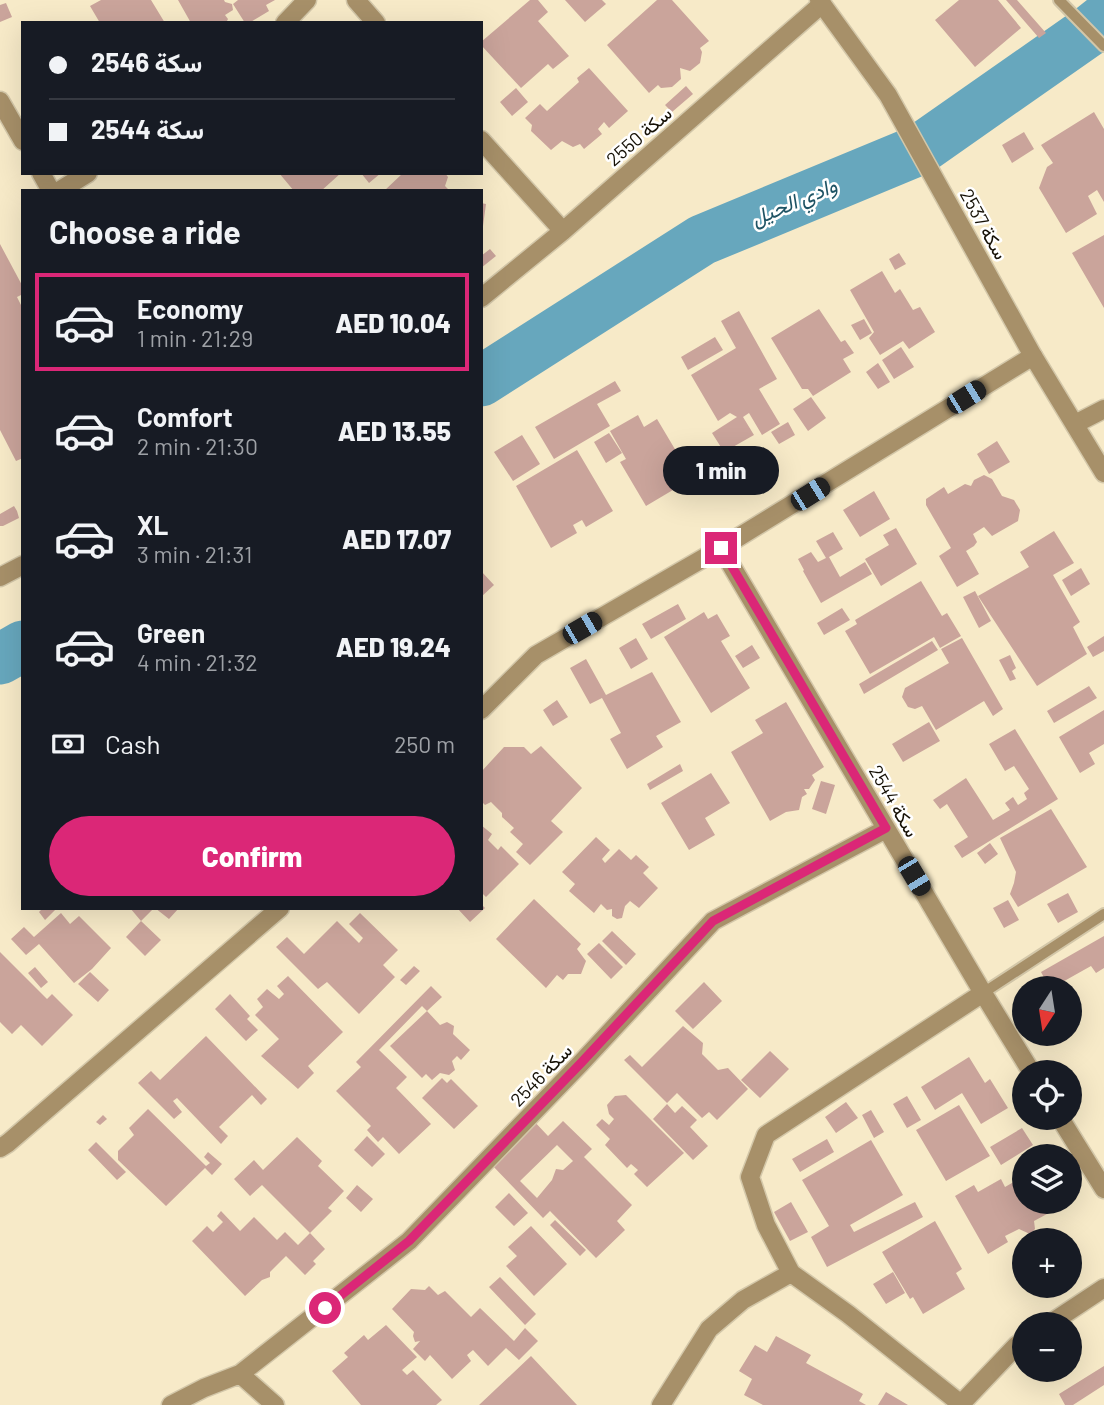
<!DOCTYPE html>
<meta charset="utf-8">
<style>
:root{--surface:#171b24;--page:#242831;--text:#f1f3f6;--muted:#9ea1a6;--line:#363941;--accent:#db2777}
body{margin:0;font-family:Barlow,Vazirmatn,sans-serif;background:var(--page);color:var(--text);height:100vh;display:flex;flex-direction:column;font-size:26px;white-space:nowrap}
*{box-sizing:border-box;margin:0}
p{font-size:23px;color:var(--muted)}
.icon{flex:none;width:38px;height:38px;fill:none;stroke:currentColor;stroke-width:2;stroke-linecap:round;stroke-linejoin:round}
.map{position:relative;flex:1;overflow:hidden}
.drawer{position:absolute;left:21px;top:189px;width:462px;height:721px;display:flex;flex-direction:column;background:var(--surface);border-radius:0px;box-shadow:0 7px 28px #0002}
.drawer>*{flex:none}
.hud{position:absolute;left:21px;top:21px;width:462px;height:154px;border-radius:0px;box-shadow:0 7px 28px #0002;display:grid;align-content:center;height:154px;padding:0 28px;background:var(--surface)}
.needle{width:46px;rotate:192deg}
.tools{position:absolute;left:1012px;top:976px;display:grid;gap:14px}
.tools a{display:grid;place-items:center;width:70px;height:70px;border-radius:50%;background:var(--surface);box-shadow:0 7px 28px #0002;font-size:35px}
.end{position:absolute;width:32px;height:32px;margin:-16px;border:9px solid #db2777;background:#fff;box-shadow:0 0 0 4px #fff}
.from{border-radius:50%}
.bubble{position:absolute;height:49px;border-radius:24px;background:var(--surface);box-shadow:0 7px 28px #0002;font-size:23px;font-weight:800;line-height:49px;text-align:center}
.car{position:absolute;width:21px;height:42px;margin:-21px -10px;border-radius:9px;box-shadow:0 0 5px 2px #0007;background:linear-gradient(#222 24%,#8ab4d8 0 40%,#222 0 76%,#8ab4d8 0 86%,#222 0)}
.hud b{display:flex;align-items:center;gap:24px;height:66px;font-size:26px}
.hud b+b{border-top:2px solid var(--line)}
.hud i{width:18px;height:18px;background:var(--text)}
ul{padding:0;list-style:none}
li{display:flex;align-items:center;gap:21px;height:98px;margin:0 14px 10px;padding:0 14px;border:4px solid transparent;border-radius:0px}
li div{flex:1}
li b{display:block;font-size:26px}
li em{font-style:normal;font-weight:800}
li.current{border-color:var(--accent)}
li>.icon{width:63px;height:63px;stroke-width:1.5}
h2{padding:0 28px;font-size:32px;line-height:84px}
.pay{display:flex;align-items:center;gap:18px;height:77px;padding:0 28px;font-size:26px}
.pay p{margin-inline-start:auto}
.cta{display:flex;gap:14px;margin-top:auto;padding:14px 28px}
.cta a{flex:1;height:80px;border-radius:42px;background:var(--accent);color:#fff;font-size:28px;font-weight:800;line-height:80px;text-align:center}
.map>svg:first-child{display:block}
</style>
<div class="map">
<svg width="1104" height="1405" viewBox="0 0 1104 1405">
<rect width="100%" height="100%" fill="#f7eac8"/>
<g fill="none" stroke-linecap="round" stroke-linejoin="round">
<path stroke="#67a7bd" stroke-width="51" d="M481 381 702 240 919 150 1089 31 1104 19
M0 659 23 646"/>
</g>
<path fill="#caa49b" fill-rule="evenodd" d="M101 0H151L165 23H100L90 6Z
M178 0H224L225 2 232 4 233 10 225 15 228 19 226 23H191Z
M238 0H275L266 5 269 11 249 23H245L233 4Z
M530 0H538L548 12 538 21 569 56 553 69 548 64 521 88 481 45V42Z
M565 0H602L606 4 585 22Z
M657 0H672L709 41 700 48 702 52 700 63 690 71 680 68 681 79 672 87 661 88 658 85 649 93 607 45Z
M959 0H998L1021 28 975 67 935 20Z
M1006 0H1017L1046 33 1039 38Z
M6 3 12 17 0 22V5Z
M589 68 628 111 609 128 604 122 598 129 602 134 584 149 580 144 573 147 562 141 551 150 531 131 532 125 525 118 540 104 547 111 579 82 577 78Z
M686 86 693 94 672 112 665 105Z
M516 88 528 102 512 116 500 102Z
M1094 112 1104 129V202L1097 190 1088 196 1097 214 1066 233 1039 188 1047 167 1053 163 1041 145Z
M1024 132 1034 149 1012 163 1002 145Z
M279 173H341L321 191H294Z
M361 173H381L369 183Z
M403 173H445L448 177 445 186 450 191H384Z
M481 203 486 204 483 226H481Z
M1104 235V308L1072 253Z
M0 244 23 287V294L17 297 23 309V458L16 461 0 430Z
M490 249 496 256 481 268V256Z
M899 253 906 264 895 270 889 259Z
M882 271 895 293 900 289 913 310 920 307 935 332 909 349 903 341 880 355 869 338 874 332 850 290Z
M819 309 841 342 845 340 854 353 843 359 851 372 813 396 808 389H802L771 338Z
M739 311 777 379 759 389 780 424 762 435 749 413 743 417 754 435 724 452 712 433 737 417 730 413 718 421 691 375 736 348 721 321Z
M864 319 872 333 860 340 851 325Z
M715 337 723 350 688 370 681 357Z
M901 347 914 367 894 379 882 360Z
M878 363 890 382 878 389 866 372Z
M615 381 621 391 597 404 610 426 554 459 535 427Z
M811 397 826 418 808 431 793 409Z
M638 415 644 427 657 419 679 456 669 461 683 484 646 506 620 462 626 459 610 431Z
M788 422 795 435 779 444 771 432Z
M609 433 622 453 606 463 594 442Z
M522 435 540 464 513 481 494 452Z
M997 441 1010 462 989 474 977 454Z
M577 450 613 511 586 527 582 520 573 525 577 533 551 548 516 486Z
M984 475 992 479 1002 496 1014 500 1020 510 1018 521 992 536 984 527 973 534 977 542 974 546 966 551 979 574 957 587 939 556 951 548 926 505V499L944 487 948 494 965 484 971 486 974 480Z
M874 491 890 519 860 537 843 510Z
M14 506 17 511 19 518 3 526H0V514Z
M896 528 917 564 881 586 865 559 889 545 883 535Z
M1054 531 1074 563 1053 575 1080 622 1073 627 1087 654 1037 686 978 596 1029 567 1020 552Z
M833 532 843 549 829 557 840 577 865 562 872 574 821 603 803 571 804 570 798 559 811 552 818 562 826 558 816 541Z
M1081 568 1090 584 1071 596 1062 580Z
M481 571 494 585 481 597Z
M921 581 942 616 947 613 961 636 940 648 934 637 870 674 845 631 857 624 855 620Z
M975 591 991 621 979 628 963 597Z
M678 604 686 619 651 639 642 624Z
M842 608 850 620 824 635 817 623Z
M704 612 708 619 717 614 730 636 721 641 750 688 711 713 664 637Z
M1104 636V651L1093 657 1087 647Z
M636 638 648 659 631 669 619 648Z
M962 638 1003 709 993 716 984 701 936 730 922 706 915 709 908 707 902 697 905 688 949 663 941 649Z
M932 641 938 650 864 694 859 684Z
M752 645 760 658 743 668 735 656Z
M1010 655 1016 668 1012 671 1016 679 1010 681 999 660Z
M586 659 606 695 652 672 681 722 656 736 663 747 627 769 610 739 621 733 602 698 590 704 570 668Z
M1089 686 1097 698 1054 723 1047 711Z
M557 700 568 717 553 726 543 710Z
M786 702 824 767 812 775 815 780 809 789H804L807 794 802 797 799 810 786 812 770 821 731 752 763 733 755 720Z
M1104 710V744L1089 753 1095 764 1080 773 1059 737Z
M929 722 940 741 903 762 892 744Z
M1015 729 1058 799 962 858 954 846 968 837 947 804 940 809 933 800 966 778 993 820 1010 810 1005 803 1013 797 1018 805 1027 799 1024 793 1029 789 1014 766 1005 771 989 744Z
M541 746 582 788 551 821 563 832 530 865 516 852 523 844 510 832 514 828 502 817V813L491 802 485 805 481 801V772L504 747H524L531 754Z
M680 764 683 771 650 790 647 784Z
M711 773 730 803 705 818 715 835 689 850 661 803Z
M821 781 835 785 826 814 812 809Z
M1051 809 1087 867 1018 907 1010 894 1014 883 1016 872 1000 838Z
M481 825 492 834 488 840 498 850 501 846 519 864 486 897 481 892Z
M596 837 610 850 602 859 605 863 619 849 631 860 636 855 649 867 643 873 658 888 639 908 630 901 625 906 622 918 617 919 612 916V909L607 910 601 904 594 913 569 891 575 884 562 872Z
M990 843 998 854 985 864 977 853Z
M1068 893 1078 912 1058 923 1047 904Z
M534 899 581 944 577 949 586 961 581 974H568L563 980 557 975 546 988 496 939Z
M1008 900 1019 920 1004 928 993 908Z
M481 904 485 908 470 922 457 908H481Z
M43 908H57L45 920 39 912Z
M130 908H154L141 921Z
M155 908H179L169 919Z
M61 913 70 924 79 916 111 948 92 969 74 983 39 944 26 955 11 939 24 927 34 937Z
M360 913 398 950 383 965 395 977 359 1014 327 982 318 989 276 947 287 937 304 954 337 921 359 943 363 938 349 924Z
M141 921 161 940 145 956 126 937Z
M612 931 636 954 626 965 602 941Z
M1104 936V968L1096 973 1091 966 1050 989 1041 972Z
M599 943 623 967 611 979 587 954Z
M0 952 47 999 52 994 73 1015 42 1046 21 1025 12 1034 0 1022Z
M414 966 420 971 406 985 400 980Z
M35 967 48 982 41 988 28 973Z
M90 972 109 990 98 1002 78 984Z
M288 976 343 1032 308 1066 314 1073 298 1089 261 1056 279 1039 255 1015 263 1007 257 999 267 989 279 999 284 994 277 986Z
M704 982 722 1001 693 1029 675 1011Z
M431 986 442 997 427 1011 440 1025 447 1022 454 1026 453 1034 470 1050 461 1060 457 1056 452 1061 455 1070 449 1075 440 1073 432 1080 426 1074 422 1078 390 1046 427 1011 422 1006 379 1050 407 1077 396 1088 431 1124 399 1154 383 1137 378 1142 367 1130 371 1126 336 1091 361 1067 356 1062Z
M230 994 250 1016 247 1019 258 1030 246 1041 215 1009Z
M683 1026 703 1043 702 1054 718 1070 728 1068 748 1089 717 1120 709 1112 702 1118 677 1093 667 1103 624 1060 630 1055 642 1067Z
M206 1036 267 1099 261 1105 252 1095 219 1127 228 1136 221 1144 177 1098 173 1101 182 1112 174 1119 138 1083 151 1071 160 1080Z
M770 1051 789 1069 760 1098 741 1080Z
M969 1057 985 1083 990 1079 1008 1108 981 1124 962 1093 935 1110 921 1087Z
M442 1078 447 1083 451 1079 478 1106 454 1129 422 1098Z
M626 1095 684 1153 647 1187 634 1174 638 1170 631 1164 627 1168 605 1145 610 1139 596 1125 602 1119 609 1125 614 1119 609 1114 607 1105 615 1096Z
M907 1096 921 1120 907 1128 893 1104Z
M846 1102 858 1118 836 1133 825 1117Z
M667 1104 675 1113 682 1106 697 1120 690 1127 708 1146 693 1160 653 1119Z
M959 1105 990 1156 946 1181 916 1130Z
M148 1109 206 1166 210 1163 204 1157 208 1152 222 1164 212 1175 205 1168 166 1206 118 1160V1151L134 1135 129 1128Z
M871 1110 884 1132 874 1138 862 1115Z
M103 1115 107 1119 100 1125 96 1122Z
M532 1119 548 1136 563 1121 592 1149 584 1157 632 1205 617 1221 625 1230 596 1258 550 1211 543 1218 489 1162ZM557 1145 573 1161 563 1170 556 1169 552 1180 537 1198 520 1181Z
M1022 1128 1033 1145 1001 1165 990 1147Z
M367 1136 385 1154 372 1167 354 1150Z
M297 1137 322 1161 318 1166 344 1191 328 1208 332 1211 310 1233 262 1185 250 1196 234 1179 254 1160 263 1170Z
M827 1139 834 1152 800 1172 792 1159Z
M871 1140 903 1195 850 1225 854 1232 915 1202 923 1217 827 1267 811 1237 829 1226 802 1180Z
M96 1142 126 1172 117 1180 88 1150Z
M1024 1176V1202H1055L1058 1208 1034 1221 1035 1229 1030 1234 1019 1229 1005 1236 1008 1242 988 1254 955 1196 974 1185 978 1192 1001 1179 1005 1187Z
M357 1185 373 1199 361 1212 346 1198Z
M509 1193 528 1213 514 1226 495 1207Z
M791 1202 808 1232 790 1241 774 1212Z
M221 1211 240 1231 254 1217 277 1240 285 1232 298 1245 310 1233 325 1249 313 1261 316 1264 305 1275 286 1256 270 1272V1277L262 1280 245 1296 192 1241 207 1226 213 1232 223 1222 217 1216Z
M555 1220 586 1250 580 1256 550 1225Z
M935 1221 962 1269 956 1273 965 1289 923 1314 913 1297 910 1299 882 1252Z
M531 1226 567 1264 534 1296 506 1266 517 1256 508 1247Z
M893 1272 905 1293 886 1304 873 1284Z
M500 1277 536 1314 525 1325 489 1287Z
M429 1286 438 1295 445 1291 471 1317 480 1308 514 1341 525 1328 538 1341 519 1360 506 1348 488 1366 473 1350 467 1355 471 1361 452 1379 430 1355 425 1361 413 1349 420 1341 415 1342 413 1336 414 1332 392 1309 411 1289 425 1290Z
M386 1325 417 1357 402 1370 407 1375 413 1370 442 1400 436 1405H361L332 1371 348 1357 344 1353 364 1335 368 1340Z
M776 1336 811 1355 806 1363 863 1394 859 1401 866 1405H763L744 1395 752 1379 739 1371 755 1345 767 1352Z
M531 1356 577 1405H479Z
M1104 1366V1385L1073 1405H1065L1059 1394Z
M886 1392 908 1405H878Z"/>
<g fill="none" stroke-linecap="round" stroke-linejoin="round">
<defs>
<path id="service" d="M1059 0 1104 46
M983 993 1104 914"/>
<path id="minor" d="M356 0 376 23
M285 23 307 0
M0 101 23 141
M481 140 563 231
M41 173 51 191
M59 191 88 173
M481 298 563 231 822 4
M1075 424 1104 409
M721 548 983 993 1032 1073
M0 577 23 565
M481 710 536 655 721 548 1033 356
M1060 1118 1104 1189
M0 1148 8 1143 280 908
M1048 1325 1104 1288
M240 1374 275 1405
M961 1404 848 1314 791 1273 766 1225 750 1177 766 1135 983 993
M171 1405 204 1388 240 1374 409 1241 581 1063 713 921 886 829
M661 1405 709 1329 743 1300 791 1273
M960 1405 1017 1345 1024 1340"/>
<path id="tertiary" d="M819 0 888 95 1033 356 1104 473"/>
</defs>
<use href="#service" stroke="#d3c7a9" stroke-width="14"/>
<use href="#minor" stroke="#d3c7a9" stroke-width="21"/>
<use href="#tertiary" stroke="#d3c7a9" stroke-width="21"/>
<use href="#service" stroke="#a79069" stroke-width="10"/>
<use href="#minor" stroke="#a79069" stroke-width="18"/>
<use href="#tertiary" stroke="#a79069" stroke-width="18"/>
</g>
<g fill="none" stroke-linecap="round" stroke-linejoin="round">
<path stroke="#db2777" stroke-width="9" d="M325 1308 409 1241 581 1063 713 921 886 828 721 548"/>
</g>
<g text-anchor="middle" stroke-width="5" stroke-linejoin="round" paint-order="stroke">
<g font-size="19" fill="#151005" stroke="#fff">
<text transform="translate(639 136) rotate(-41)" y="7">سكة 2550</text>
<text transform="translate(984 224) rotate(61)" y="7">سكة 2537</text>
<text transform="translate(894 801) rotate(60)" y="7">سكة 2544</text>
<text transform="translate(541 1075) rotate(-46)" y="7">سكة 2546</text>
</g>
<g font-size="21" font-style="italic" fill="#1e5364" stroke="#fff">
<text transform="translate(794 202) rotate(-23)" y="7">وادي الحيل</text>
</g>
</g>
</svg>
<div class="tools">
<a><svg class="needle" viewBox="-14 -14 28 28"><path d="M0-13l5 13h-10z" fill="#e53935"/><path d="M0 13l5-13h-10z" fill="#9ea1a6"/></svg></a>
<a><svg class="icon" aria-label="locate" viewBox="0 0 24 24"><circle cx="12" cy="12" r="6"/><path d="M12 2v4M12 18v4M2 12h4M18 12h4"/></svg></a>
<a><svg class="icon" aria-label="layers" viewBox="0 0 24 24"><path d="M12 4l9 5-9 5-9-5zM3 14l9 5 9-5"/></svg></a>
<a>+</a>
<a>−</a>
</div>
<i class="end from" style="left:325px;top:1308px"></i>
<i class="end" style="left:721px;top:548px"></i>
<div class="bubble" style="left:663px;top:446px;width:116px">1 min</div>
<i class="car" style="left:966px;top:397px;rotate:58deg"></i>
<i class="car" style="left:810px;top:494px;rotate:58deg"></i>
<i class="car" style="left:582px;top:628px;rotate:60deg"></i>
<i class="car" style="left:914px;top:876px;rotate:149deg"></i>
<div class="hud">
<b><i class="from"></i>سكة 2546</b>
<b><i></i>سكة 2544</b>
</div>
<section class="drawer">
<h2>Choose a ride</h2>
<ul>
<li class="current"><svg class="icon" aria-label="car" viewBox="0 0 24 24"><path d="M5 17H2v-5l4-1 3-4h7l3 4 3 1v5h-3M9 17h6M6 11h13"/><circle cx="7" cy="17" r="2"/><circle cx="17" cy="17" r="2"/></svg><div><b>Economy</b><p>1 min · 21:29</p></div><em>AED 10.04</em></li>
<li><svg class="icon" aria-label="car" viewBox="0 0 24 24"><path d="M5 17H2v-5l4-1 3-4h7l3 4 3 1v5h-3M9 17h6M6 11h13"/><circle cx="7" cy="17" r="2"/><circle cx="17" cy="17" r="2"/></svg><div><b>Comfort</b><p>2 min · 21:30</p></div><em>AED 13.55</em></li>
<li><svg class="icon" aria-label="car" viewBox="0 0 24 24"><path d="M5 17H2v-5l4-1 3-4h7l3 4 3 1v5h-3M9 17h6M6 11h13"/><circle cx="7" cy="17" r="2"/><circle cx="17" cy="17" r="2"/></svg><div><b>XL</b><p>3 min · 21:31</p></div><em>AED 17.07</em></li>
<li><svg class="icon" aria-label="car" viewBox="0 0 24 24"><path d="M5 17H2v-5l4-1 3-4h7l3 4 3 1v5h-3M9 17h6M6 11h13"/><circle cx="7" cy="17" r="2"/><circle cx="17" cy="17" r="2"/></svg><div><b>Green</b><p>4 min · 21:32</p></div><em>AED 19.24</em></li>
</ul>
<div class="pay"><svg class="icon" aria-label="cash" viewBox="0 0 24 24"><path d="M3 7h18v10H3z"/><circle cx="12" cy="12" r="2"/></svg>Cash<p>250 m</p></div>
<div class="cta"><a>Confirm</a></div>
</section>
</div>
